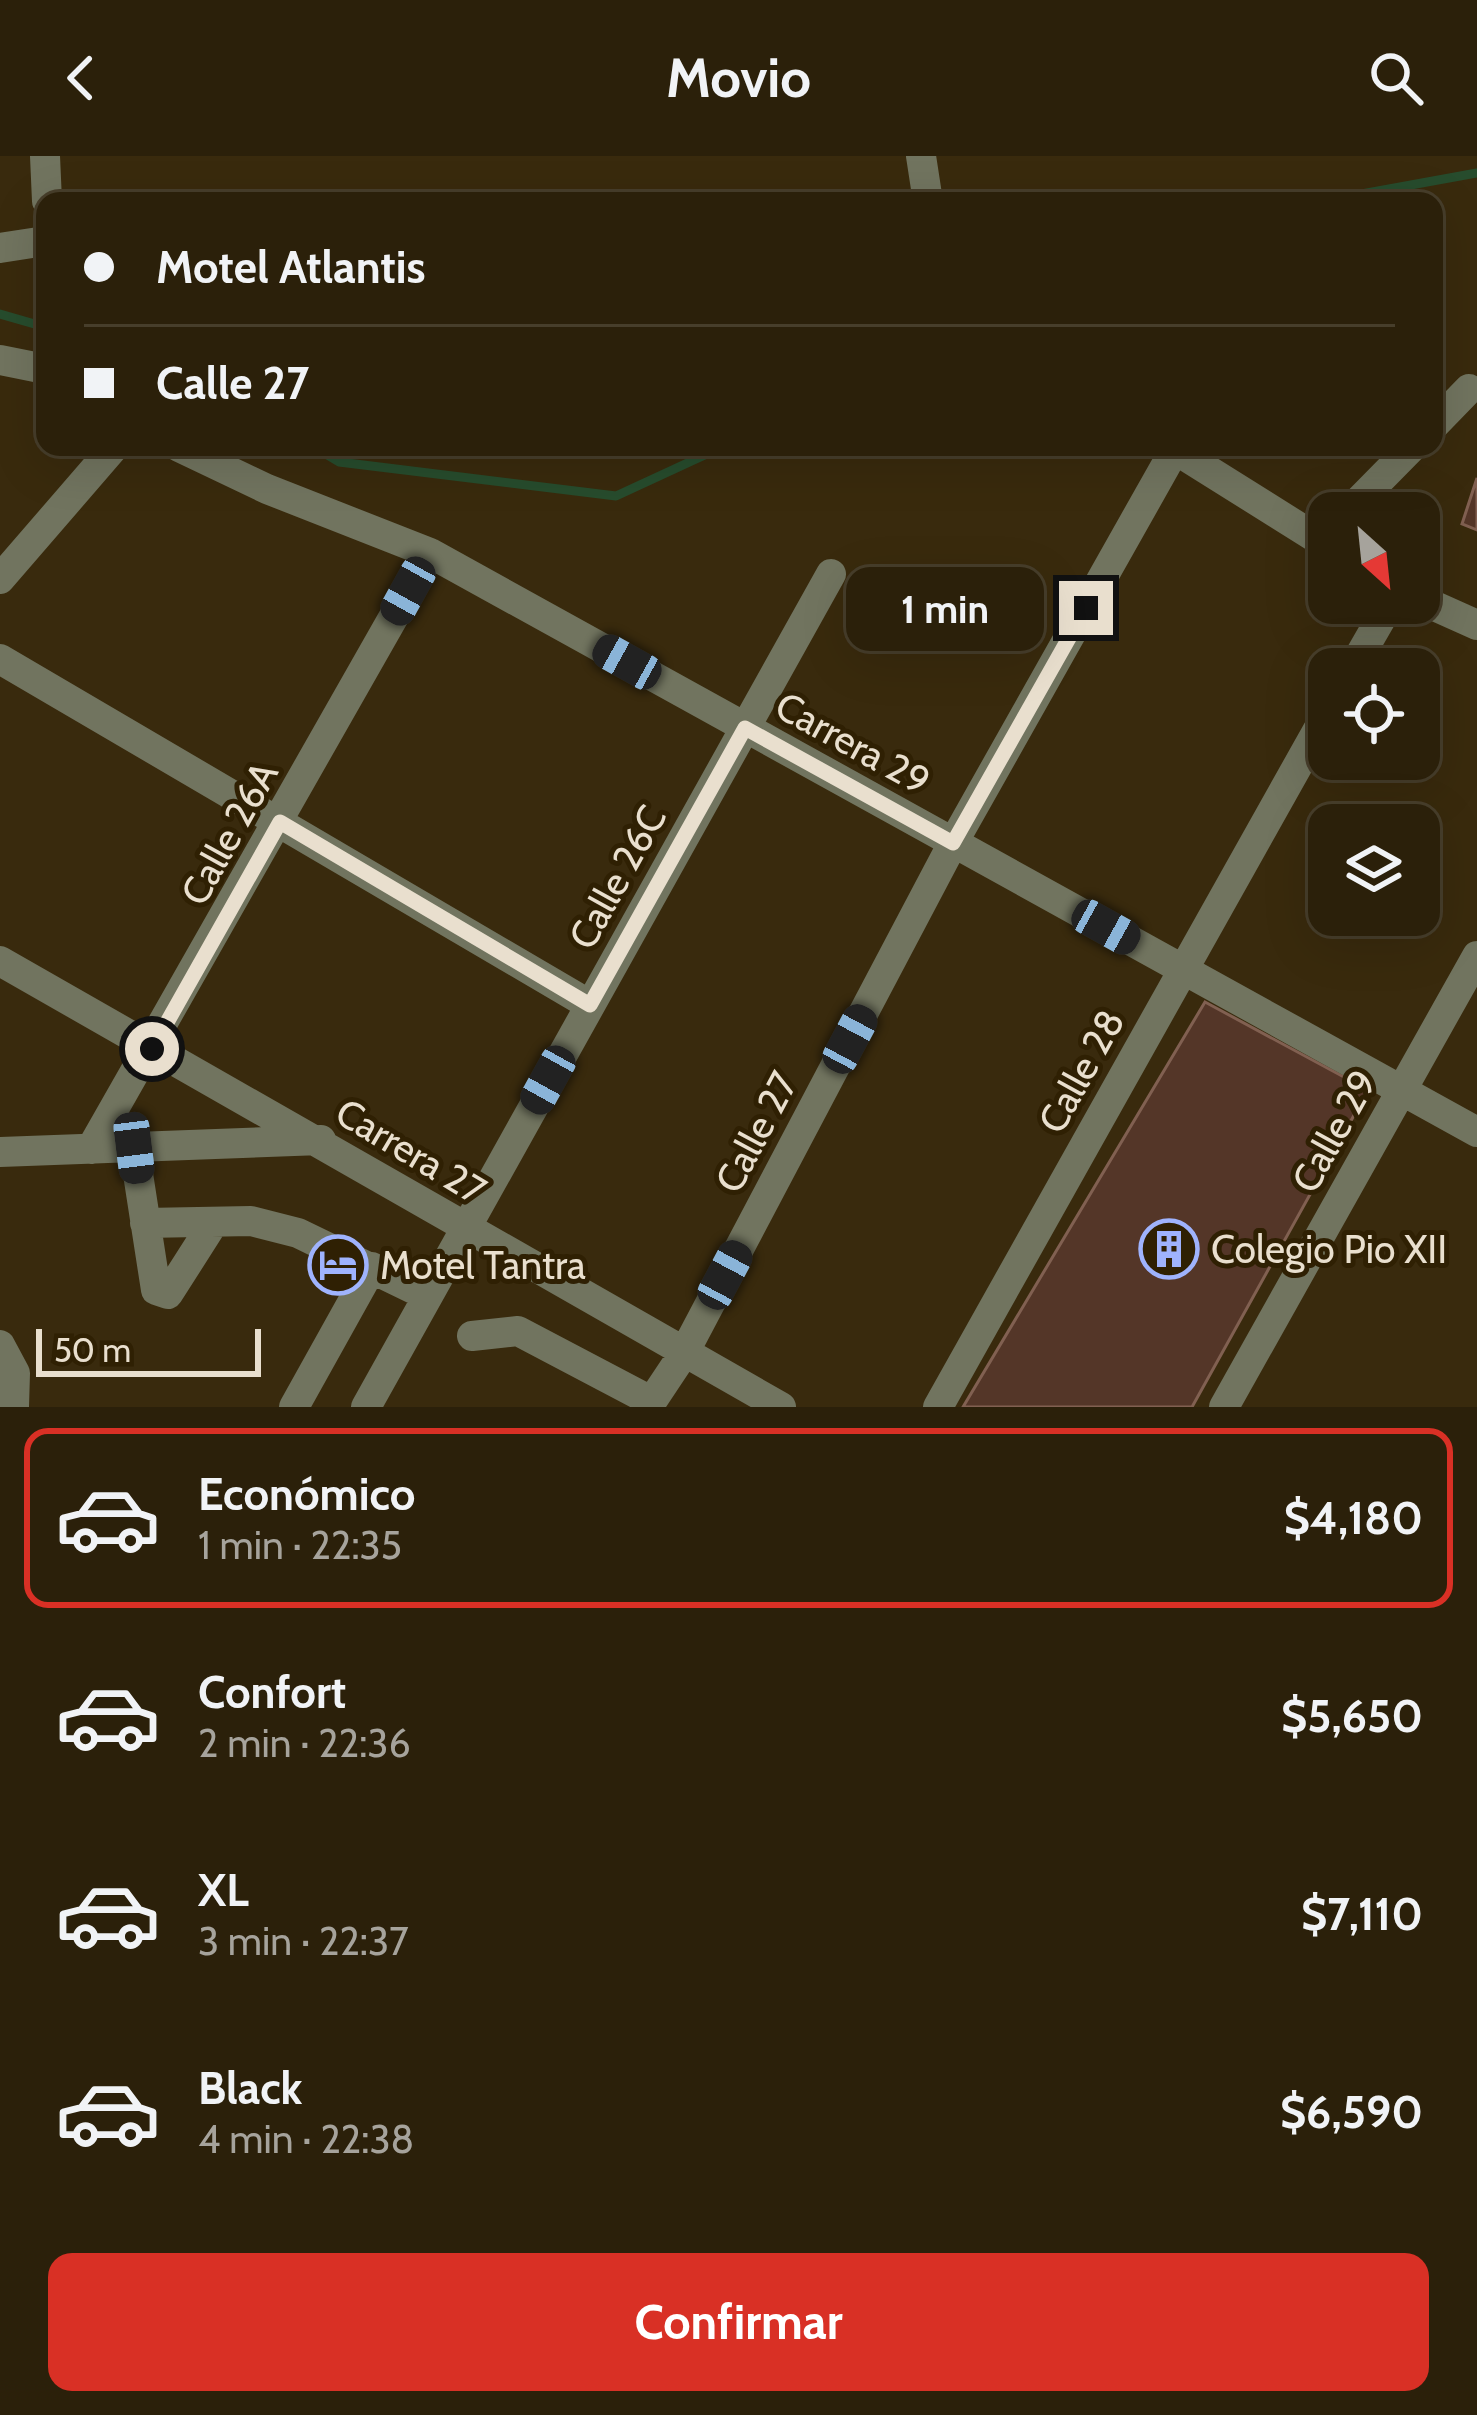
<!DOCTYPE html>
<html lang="es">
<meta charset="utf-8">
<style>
:root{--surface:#2b200a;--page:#332813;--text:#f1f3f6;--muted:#a6a39c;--line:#473e2b;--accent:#d93025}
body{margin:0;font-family:Cabin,sans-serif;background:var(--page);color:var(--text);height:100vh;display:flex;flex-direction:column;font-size:45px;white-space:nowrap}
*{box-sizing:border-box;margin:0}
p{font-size:39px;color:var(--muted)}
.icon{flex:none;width:66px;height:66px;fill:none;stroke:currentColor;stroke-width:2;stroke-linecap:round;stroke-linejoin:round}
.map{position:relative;height:1251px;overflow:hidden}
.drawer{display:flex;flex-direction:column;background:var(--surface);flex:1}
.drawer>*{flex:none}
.top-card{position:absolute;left:36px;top:36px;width:1407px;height:264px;border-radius:24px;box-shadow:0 12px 48px #0002,0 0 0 3px var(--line);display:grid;align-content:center;height:264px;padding:0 48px;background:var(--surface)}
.needle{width:78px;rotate:153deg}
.tools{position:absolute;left:1308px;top:336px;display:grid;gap:24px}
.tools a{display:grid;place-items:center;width:132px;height:132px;border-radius:24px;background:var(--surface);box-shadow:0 12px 48px #0002,0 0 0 3px var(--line);font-size:60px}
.scale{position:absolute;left:36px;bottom:30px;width:225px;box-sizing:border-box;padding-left:12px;border:6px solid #e9dfce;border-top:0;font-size:33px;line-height:42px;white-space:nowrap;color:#e9dfce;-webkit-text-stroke:9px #2f2003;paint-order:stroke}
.end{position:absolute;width:54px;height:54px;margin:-27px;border:15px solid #e9dfce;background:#111;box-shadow:0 0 0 6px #111}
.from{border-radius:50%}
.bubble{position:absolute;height:84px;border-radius:24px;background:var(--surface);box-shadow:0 12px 48px #0002,0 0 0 3px var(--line);font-size:39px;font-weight:800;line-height:84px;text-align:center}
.car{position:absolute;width:36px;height:72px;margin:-36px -18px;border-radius:15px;box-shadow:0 0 9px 3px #0007;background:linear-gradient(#222 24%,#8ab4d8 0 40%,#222 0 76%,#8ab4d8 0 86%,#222 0)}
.top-card b{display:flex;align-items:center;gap:42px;height:114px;font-size:45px}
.top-card b+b{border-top:3px solid var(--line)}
.top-card i{width:30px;height:30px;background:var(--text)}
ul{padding:21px 0 0;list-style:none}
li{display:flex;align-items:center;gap:36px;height:180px;margin:0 24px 18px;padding:0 24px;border:6px solid transparent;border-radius:24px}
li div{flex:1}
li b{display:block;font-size:45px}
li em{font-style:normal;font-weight:800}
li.on{border-color:var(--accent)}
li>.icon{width:108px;height:108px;stroke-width:1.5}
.action{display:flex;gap:24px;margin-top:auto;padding:24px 48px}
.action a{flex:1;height:138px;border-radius:24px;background:var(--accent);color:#fff;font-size:48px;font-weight:800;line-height:138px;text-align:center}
header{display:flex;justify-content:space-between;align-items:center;height:156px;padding:0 48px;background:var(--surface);font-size:54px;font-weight:800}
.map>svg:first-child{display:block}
</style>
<header><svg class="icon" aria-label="back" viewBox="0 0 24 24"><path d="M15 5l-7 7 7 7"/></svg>Movio<svg class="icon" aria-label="search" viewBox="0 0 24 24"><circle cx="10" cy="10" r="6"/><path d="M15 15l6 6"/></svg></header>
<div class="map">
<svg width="1477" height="1251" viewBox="0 0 1477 1251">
<rect width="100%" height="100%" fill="#392a0d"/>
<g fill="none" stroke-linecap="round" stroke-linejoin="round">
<path stroke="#274c2d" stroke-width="9" d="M1323 45 1477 17
M0 158 45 171
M314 291 339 306 616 340 722 291"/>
</g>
<path fill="#543628" stroke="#816051" stroke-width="3" d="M1477 322V374L1462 368Z
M1205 846 1368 934 1192 1251H963Z"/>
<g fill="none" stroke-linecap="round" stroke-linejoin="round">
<path stroke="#71745f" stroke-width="30" d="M45 0 47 45
M921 0 927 39
M0 92 45 85
M0 204 45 213
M1434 269 1469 233
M179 291 267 333 430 397 1477 976
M1171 291 1329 390
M1347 357 1412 291
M0 423 114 291
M1419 443 1477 469
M0 503 590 849
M1352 513 1390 447
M0 805 781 1251
M134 992 156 1134 168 1138 212 1069
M91 993 430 397
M0 996 321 984
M145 1067 251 1065 298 1077 428 1140
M472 1180 518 1175 651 1245
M0 1189 15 1217 14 1251
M294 1251 372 1111
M366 1251 831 418
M648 1251 684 1197 953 687 1174 295
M938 1251 1329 554
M1224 1251 1477 800"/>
</g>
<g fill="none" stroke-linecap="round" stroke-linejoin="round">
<path stroke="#e9dfce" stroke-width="15" d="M152 893 280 666 590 849 745 572 953 687 1086 452"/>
</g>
<defs>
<symbol id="building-ring" viewBox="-11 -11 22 22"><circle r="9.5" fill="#2f2003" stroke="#9fb3fd" stroke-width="1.5"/><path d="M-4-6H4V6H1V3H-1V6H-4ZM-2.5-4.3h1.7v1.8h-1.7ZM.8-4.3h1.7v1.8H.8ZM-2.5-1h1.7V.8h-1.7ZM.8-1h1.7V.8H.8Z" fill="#9fb3fd"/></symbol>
<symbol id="hotel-ring" viewBox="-11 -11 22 22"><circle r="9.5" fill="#2f2003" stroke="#9fb3fd" stroke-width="1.5"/><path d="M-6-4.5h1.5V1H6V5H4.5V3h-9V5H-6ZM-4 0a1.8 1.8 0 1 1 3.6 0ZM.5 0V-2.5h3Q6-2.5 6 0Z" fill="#9fb3fd"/></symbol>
</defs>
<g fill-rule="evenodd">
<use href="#building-ring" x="1136" y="1060" width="66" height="66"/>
<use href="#hotel-ring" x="305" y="1076" width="66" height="66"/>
</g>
<g text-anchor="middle" stroke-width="10" stroke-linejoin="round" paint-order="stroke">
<g font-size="39" fill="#e9dfce" stroke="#2f2003">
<text transform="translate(853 587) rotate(29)" y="14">Carrera 29</text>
<text transform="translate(229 677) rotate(-61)" y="14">Calle 26A</text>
<text transform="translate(617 721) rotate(-61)" y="14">Calle 26C</text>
<text transform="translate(1081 915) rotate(-61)" y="14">Calle 28</text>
<text transform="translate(1334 975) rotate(-61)" y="14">Calle 29</text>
<text transform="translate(756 976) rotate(-62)" y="14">Calle 27</text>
<text transform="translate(411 995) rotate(31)" y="14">Carrera 27</text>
</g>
<g font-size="39" fill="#e9dfce" stroke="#2f2003" text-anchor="start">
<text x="1211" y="1107">Colegio Pio XII</text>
<text x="380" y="1123">Motel Tantra</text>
</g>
</g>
</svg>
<div class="tools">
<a><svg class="needle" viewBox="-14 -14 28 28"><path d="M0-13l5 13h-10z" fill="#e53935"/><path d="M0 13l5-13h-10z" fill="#a6a39c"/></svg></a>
<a><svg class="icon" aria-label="locate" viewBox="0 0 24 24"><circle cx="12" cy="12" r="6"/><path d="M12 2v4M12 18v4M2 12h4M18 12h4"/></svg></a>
<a><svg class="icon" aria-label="layers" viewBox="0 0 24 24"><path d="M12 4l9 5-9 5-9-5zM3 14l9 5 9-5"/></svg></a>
</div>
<div class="scale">50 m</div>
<i class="end from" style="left:152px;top:893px"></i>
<i class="end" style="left:1086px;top:452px"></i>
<div class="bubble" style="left:846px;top:411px;width:198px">1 min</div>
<i class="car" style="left:408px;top:435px;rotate:209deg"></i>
<i class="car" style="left:627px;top:506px;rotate:299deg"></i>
<i class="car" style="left:1106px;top:771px;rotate:119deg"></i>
<i class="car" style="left:850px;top:883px;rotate:28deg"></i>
<i class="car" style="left:548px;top:924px;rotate:209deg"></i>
<i class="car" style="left:134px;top:992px;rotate:173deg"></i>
<i class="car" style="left:725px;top:1119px;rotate:28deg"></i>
<div class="top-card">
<b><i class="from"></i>Motel Atlantis</b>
<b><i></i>Calle 27</b>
</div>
</div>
<section class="drawer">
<ul>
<li class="on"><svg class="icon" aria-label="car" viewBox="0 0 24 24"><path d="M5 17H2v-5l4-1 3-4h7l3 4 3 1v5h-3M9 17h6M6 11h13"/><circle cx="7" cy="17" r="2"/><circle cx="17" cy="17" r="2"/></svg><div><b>Económico</b><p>1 min · 22:35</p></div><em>$4,180</em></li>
<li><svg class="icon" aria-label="car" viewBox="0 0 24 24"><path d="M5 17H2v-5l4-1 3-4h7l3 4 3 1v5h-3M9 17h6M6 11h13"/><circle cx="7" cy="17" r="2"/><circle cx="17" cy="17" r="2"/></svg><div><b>Confort</b><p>2 min · 22:36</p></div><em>$5,650</em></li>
<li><svg class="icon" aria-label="car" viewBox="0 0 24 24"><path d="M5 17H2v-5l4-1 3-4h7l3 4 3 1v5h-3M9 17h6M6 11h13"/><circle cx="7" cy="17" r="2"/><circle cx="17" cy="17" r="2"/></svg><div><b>XL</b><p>3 min · 22:37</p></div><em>$7,110</em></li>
<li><svg class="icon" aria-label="car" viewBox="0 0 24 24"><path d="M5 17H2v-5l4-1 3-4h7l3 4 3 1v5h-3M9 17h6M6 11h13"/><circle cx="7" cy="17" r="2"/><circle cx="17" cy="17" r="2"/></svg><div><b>Black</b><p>4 min · 22:38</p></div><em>$6,590</em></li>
</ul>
<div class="action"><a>Confirmar</a></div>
</section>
